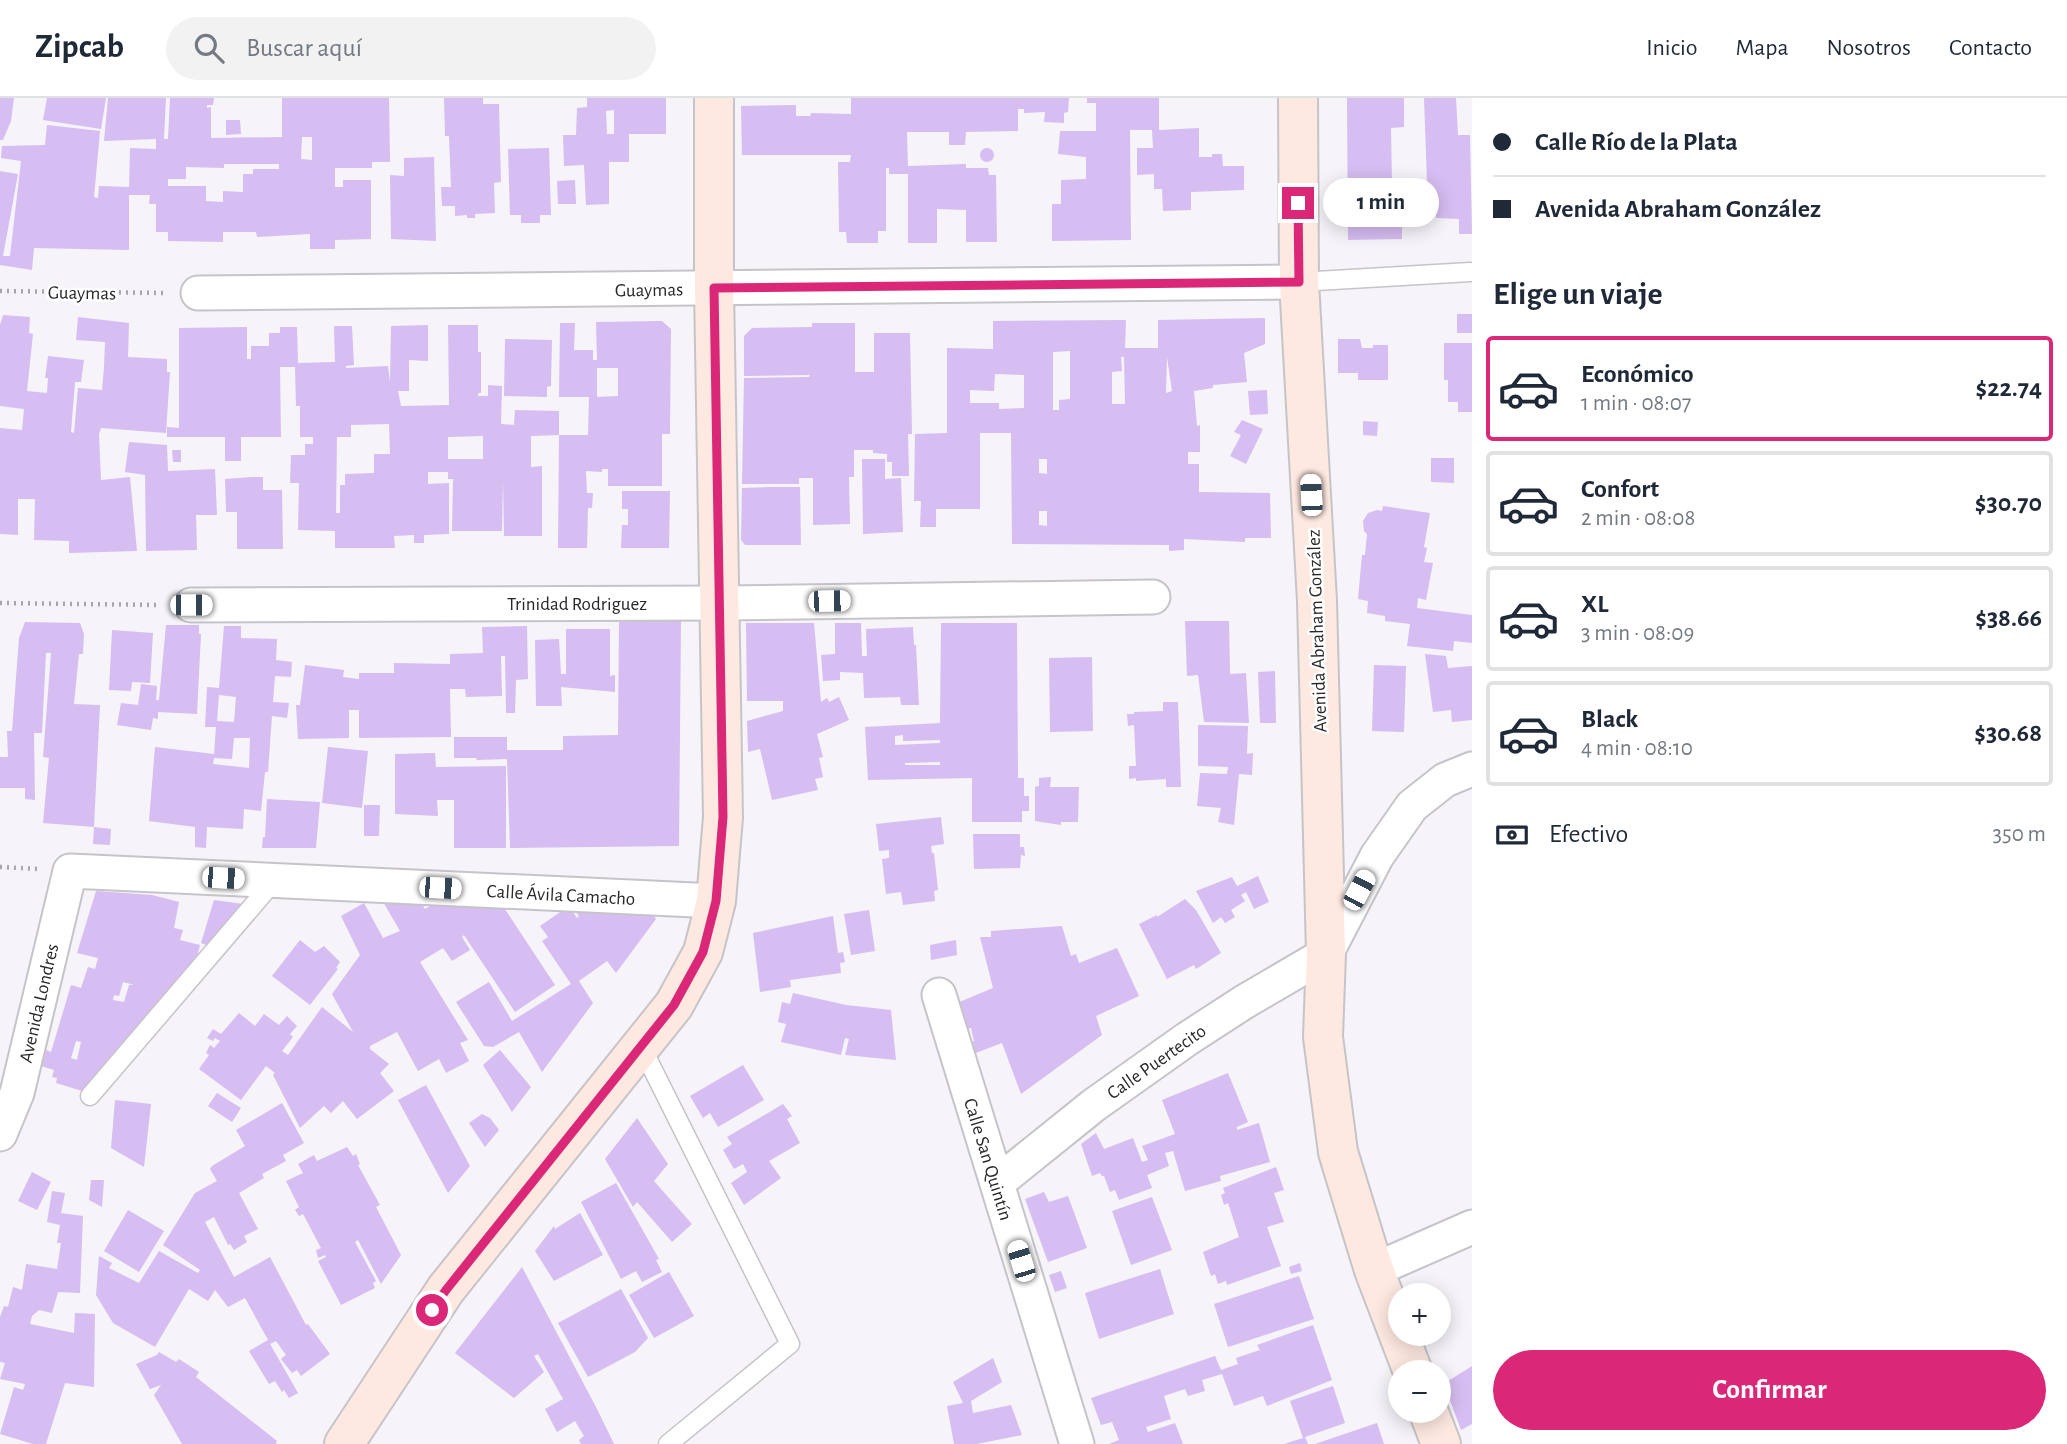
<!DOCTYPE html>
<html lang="es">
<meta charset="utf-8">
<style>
:root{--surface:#fff;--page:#f2f2f3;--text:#1f2937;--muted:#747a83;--line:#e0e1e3;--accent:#db2777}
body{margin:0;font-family:"Alegreya Sans",sans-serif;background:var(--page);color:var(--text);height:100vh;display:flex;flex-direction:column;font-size:26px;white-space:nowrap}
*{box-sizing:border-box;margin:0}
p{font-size:23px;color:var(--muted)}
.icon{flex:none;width:38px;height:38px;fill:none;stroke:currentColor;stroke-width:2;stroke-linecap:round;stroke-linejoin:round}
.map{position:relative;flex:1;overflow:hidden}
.sheet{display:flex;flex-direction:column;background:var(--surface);width:595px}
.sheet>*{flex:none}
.top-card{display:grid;align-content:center;height:154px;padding:0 21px;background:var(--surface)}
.fabs{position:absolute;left:1388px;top:1185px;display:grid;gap:14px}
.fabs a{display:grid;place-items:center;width:63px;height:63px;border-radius:50%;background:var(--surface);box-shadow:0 4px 18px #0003;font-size:35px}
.end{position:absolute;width:32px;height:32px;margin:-16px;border:9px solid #db2777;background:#fff;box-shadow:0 0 0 4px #fff}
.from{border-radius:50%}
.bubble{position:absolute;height:49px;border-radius:24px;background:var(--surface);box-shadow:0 4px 18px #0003;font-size:23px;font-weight:700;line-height:49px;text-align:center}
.car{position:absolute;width:21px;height:42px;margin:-21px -10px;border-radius:9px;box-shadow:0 0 5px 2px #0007;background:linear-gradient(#fff 24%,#345 0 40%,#fff 0 76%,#345 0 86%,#fff 0)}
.top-card b{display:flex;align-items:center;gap:24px;height:66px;font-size:26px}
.top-card b+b{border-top:2px solid var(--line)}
.top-card i{width:18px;height:18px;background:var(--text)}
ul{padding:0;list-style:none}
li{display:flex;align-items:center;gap:21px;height:105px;margin:0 14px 10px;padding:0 7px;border:4px solid var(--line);border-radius:7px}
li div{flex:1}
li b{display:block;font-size:26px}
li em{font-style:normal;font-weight:700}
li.on{border-color:var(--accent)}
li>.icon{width:63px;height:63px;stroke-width:1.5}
h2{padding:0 21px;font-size:32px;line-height:84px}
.pay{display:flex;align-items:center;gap:18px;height:77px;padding:0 21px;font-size:26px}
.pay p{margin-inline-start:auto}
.button{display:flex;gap:14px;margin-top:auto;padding:14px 21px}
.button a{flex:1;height:80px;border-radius:42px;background:var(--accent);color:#fff;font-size:28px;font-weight:700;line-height:80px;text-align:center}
header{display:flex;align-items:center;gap:42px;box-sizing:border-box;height:98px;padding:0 35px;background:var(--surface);border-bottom:2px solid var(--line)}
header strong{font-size:33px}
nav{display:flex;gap:38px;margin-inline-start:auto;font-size:24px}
.search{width:490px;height:63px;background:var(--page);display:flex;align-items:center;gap:18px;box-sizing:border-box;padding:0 24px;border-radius:38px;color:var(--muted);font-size:26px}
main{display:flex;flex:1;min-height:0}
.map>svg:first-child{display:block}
</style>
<header>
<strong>Zipcab</strong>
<div class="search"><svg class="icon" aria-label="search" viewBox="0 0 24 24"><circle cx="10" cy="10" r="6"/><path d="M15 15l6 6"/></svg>Buscar aquí</div>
<nav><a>Inicio</a><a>Mapa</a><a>Nosotros</a><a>Contacto</a></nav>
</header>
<main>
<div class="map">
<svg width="1472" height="1346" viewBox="0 0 1472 1346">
<rect width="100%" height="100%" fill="#f6f3f9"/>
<path fill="#d6bdf2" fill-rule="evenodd" d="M0 0H14L11 23 3 42H0Z
M47 0H106L101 31 43 22Z
M108 0H166L164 41H168L170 0H214L213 7H207V10L211 9V40L282 39V0H389L390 64H372V70H335V89H343V82H371V141L335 142V151H310V136L257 139 256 134H223V144L168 143V134H156V106H149L150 97H129V152L34 150 32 172 0 167V73L18 76 3 158H10L21 63 1 60 2 48 45 47 47 27 100 33 94 99 98 100 99 88 129 89 130 50 156 51V41L104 43ZM302 39H312V62L301 61ZM224 66H279V71H253V76H243V94L223 93V104L206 103V88H168V81H186V69L224 70Z
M444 0H483V6H499L501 84 494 85 495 115 475 116V120H467V117L455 118V108H442L441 89H451L449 38H445Z
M587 0H666V36H629V64H609V106L586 107 584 67 564 68 563 37H576L577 10 587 9ZM614 12V36H607L606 13Z
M851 0H1069L1068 14 1064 15V25L1044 24 1045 14 1024 15V11H1018V33L966 34 965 47H949V34H907L908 68 966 66V70H988L989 77H996L997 144H966V112L937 111V145H908V76H889V70H886V133H878V145H847L846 134H839L838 64H850L851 57H742L741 8 796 7V18H810L811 15 851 16Z
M1087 0H1159V32L1199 30V59H1212V56H1222L1223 68H1244V92L1191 94V112L1163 113 1162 91H1154V76L1137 77V50H1153L1152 32H1130L1131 142 1052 143V106H1061V82L1086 81V59L1058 56 1060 33H1096V5H1087Z
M1347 0H1404V29L1391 30 1392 85 1427 84 1424 0H1456L1458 37H1470L1472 136H1459V121L1436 120V106L1402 108V141L1348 142Z
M226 22H240L241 36 226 37Z
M980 57a7 7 0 1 1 14 0a7 7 0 1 1-14 0Z
M549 50 551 117H540V125H521V117H510L508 51Z
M434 59 436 143 391 141 390 77 404 78V60Z
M575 82 576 106H558L557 83Z
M1457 216H1472V235H1457Z
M3 217 30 219 29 235 33 236 27 293 47 295 48 280H45L48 258 84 262 81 284H75L71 334 74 335 78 290 102 292 104 269 105 244 76 242 78 219 129 225 128 259 167 261V274H170L166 335 101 330 99 336 101 382 130 379 137 453 69 455V443L34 442 35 401H18V437L0 436V330L22 332 24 311 0 308V227Z
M1265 220V246L1244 255 1247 284 1213 287V290L1194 293 1197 328 1200 327V354H1188V366H1199V394L1270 395 1271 440H1245V444L1184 441V452L1169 453V447L1012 446 1011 335H980V411H936V429H920L921 403H914L915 336 947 335V250L993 251V223L1126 222 1125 250H1158V222ZM1070 253V301L1059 302V312H1053V254ZM1121 259H1124L1125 306H1112V274L1122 273ZM1167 259 1172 293 1166 295ZM995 276 1024 277V310L999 311V305H970V292L994 293ZM1039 361H1047V376L1039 375ZM1039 413H1047V428L1039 427Z
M662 223 671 231 670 336H662V388H608V371H602V374L586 373 587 395H593L592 410H588L587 450H558L559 337 531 338V369L542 368V438H504L503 381 502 433H452L453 381H448V374H428V386L449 385V436L424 437V445H414V437L394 438 395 450H335V433L298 432 299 385H290L291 357H305V346H313V339H300V308H296L295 269H280L281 339H241V363H225V339H167V329L179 330V230L247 229V261H251V248H269V235H280V229H297L298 265 335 264 334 228H352L354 267 346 268V270L388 268 390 285 391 228 428 227V263L409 262V293H398L401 308 449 307 448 227H478V254H481V295H478V298H488V287L502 288 501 326 514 327 515 312 559 313V337H588L589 299H559L560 225H575L574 252H593V262H597L596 224ZM597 270H618V298L597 299ZM389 326 390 356H374V375L345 376V387H340V415H336L337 339H351V327ZM483 338V361H448V339Z
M812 225H855V274H874V235H910L912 336H908L909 378H892V364H887V356L873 355V352H854V379H849L850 426 813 427V380H799V386H742L744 280 809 279 810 277 744 278V238L752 230 812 229Z
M505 241 552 242 551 288 547 289V299L504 298Z
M1338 241H1360L1362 250H1373V247H1388V282H1358V275H1338Z
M1444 245H1472V314H1458V304H1448V282H1444Z
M1267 292 1268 316 1250 317 1248 293Z
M1242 322 1263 331 1246 366 1230 358 1241 337 1234 334Z
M1363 323 1378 324 1377 338 1363 337Z
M129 344 167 347 168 373 215 371 217 417H196L197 452 146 453 145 377 125 374Z
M172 352H181V364H173Z
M1431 360H1454V385L1431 384Z
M862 361H885V381L901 380 903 434 863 436Z
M252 379H263V392H282L283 451H237V414H226L225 381Z
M771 389H800L801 447H745L741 442 742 390Z
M622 393H670L669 450H621L622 427H628V411H622Z
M1383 408 1430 415 1424 449 1427 450 1424 464 1433 465 1426 502 1418 500 1417 510 1472 517V545L1454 543 1453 553 1407 548 1410 526 1385 523V518L1367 515 1368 503 1358 501 1362 457H1365L1367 436 1364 433 1363 423 1368 415 1377 412 1382 413Z
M681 521 679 748 510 750 507 661 477 662 476 660H454V639H507V652H563V638L618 637 619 524Z
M1185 523H1229L1230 576 1246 575 1249 625 1204 624 1198 577 1187 578Z
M25 524 80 525 84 536 83 556H79L74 606 100 607 94 729 111 731 110 747 93 746 94 729 43 725 49 660 43 659 51 555H46L42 635H34L35 702 25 701V690H0V659H8L7 633H12L19 540Z
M746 525H814L821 604 827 600 829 604 839 599 849 622 817 636 823 659 819 660 823 679 815 681 818 692 772 702 760 651 748 654 747 623 783 613V603H747Z
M835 525H861L862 558H867L866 531 913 529 914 547H916L919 607H901L900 599 864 600 863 575 840 574V582L823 583 821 557 835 556Z
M941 525H1017L1018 680H1024V698H1029V713H1022V724H972V680L868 682 865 629 940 625ZM903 637V643L940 642V645L895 647V638ZM940 664V667H905V665Z
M166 527H199V536H201L197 616 158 614V621L153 620 151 632 117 627 121 605 138 607 141 586 157 588 156 602H159Z
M224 528H241V540L277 541 276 562 292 564 291 579 275 578 273 604 289 605 287 620 272 618 268 674H265L261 713 244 711 243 731 207 729 206 750 195 749V729L149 723 155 649 214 656 216 629H205L207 589 219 590ZM219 597 236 599 234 624 217 623ZM234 640H250L249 670 213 666 214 660 232 661Z
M527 528 528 581 516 582 515 615H506L505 558H501L502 598 466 599 465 591H450L451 639 359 640V612H349V640L298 641 296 607H300L305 567 344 572 343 579 359 581V575H394V565L450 566V556L483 555 482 529Z
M566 531H610V578L615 577V594L561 589 562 608H536L535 542 559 541 561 576H566Z
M112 532 153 535 150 585 132 584 131 593 109 592Z
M1425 556 1446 558 1448 570 1472 568V622L1452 624 1451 612 1433 614Z
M1092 559 1093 633 1050 634 1049 560Z
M1374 567 1406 568 1404 634 1372 633Z
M1275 573 1276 625H1260L1258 574Z
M1163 604H1178L1181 689H1166V681L1136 683V680L1129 681V668H1136L1134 627 1128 628 1127 616H1134V614L1163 613Z
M1198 627 1248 628 1247 656 1253 655 1252 677 1239 676 1234 727 1218 724 1221 710 1197 708 1200 675 1227 676 1228 669 1198 668Z
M328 649 368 653 362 710 322 705Z
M435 655 436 669 506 668V750H454V702H437L438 718 395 716V656Z
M1051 679 1050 689H1079L1078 724H1061V727L1035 723V689L1039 688V680Z
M267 701 320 704 316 750H262L263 739H265Z
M364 707H380L379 738H364Z
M941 719 944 746 931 748 932 755H934L938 792 934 793 935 803 903 807 901 794 886 796 882 761 889 760V752L879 753 876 726Z
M973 736H1020V749H1024L1025 758 1021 757 1020 770 974 771Z
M1258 778 1269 804 1254 811 1246 794 1241 797 1245 803 1231 812 1235 819 1225 825 1221 819 1213 825 1196 793 1232 779 1237 788Z
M96 793 152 797 179 804 174 830 183 832 180 842 200 847 191 883 95 997 56 985 57 980 52 979 54 972 41 968 46 952 51 954 71 887 81 890 88 869 95 871 98 860 77 855ZM123 884 134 887H129L124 904 113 902 114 897 119 898ZM76 943 81 944 77 962 71 960Z
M1185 801 1196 812 1221 855 1196 871 1194 867 1167 881 1139 826 1157 817V819Z
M214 802 243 806 235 821 231 819 214 850 201 845Z
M382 802 420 803 425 811 437 804 501 805 555 887 515 914 464 837 462 839 470 852 452 863 443 850 420 864 468 942 460 945 469 963 446 975 439 961 418 973 397 934 370 948V951L389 966 380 975 394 993 357 1021 343 1003 331 1015 324 1008 300 1030 273 977 275 975 266 968 241 1002 199 971 209 957 206 955 210 947 214 950 220 943 215 940 213 943 207 940 213 931 221 936 239 915 255 928 264 916 279 927 287 918 297 928 290 936 293 939 282 953 288 957 322 909 353 934 332 896 360 857 341 818 364 805 383 840 400 833Z
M645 805 656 821 616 875 607 863 579 883 593 905 542 974 519 934 493 949 484 948 456 904 489 884 512 923 571 886 542 843 548 839 540 828 569 808 577 820 579 818 570 806Z
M869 812 875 853 851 857 844 816Z
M833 818 838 855 843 854 845 864 840 865 841 875 790 882 791 889 760 894 753 835Z
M1062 828 1071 858 1076 856 1079 865 1117 850 1139 898 1096 918 1102 937 1021 996 1002 945 973 956 970 944 974 943 971 930 966 931 957 905 993 890 980 839H991V833Z
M300 842 315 854 324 848 340 864 336 870 338 871 310 907 272 878Z
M956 842 957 857 931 862 930 847Z
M793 895 846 907 891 912 896 962 845 957 849 941 845 940 841 957 781 944 786 926 778 924 782 904 790 906Z
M500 952 531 989 512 1014 483 967Z
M743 967 764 1002 718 1029 710 1015 703 1020 690 998Z
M1228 975 1248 1024 1237 1029V1032L1259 1025 1270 1064 1220 1078 1221 1083 1185 1093 1173 1053 1165 1055 1169 1068 1147 1077 1152 1090 1119 1102 1115 1092 1110 1094 1104 1078H1102L1100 1075 1092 1078 1081 1046 1096 1035 1104 1051 1133 1040 1142 1064 1148 1062 1142 1048 1175 1036 1162 1002Z
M426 987 470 1068 448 1095 398 1002Z
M217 995 241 1010 232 1024 208 1008Z
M115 1002 151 1006 144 1069 111 1050Z
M282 1005 304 1045 283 1057 286 1063 262 1076 264 1080 239 1095 258 1131 244 1138 247 1144 234 1152 230 1146 228 1147 214 1119 205 1124 234 1179 270 1159 306 1227 308 1226 330 1256 301 1278 297 1272 292 1275 281 1261 286 1257 276 1243 270 1246 298 1295 289 1300 284 1292 282 1294 275 1283 269 1286 249 1253 268 1242 245 1200 228 1209 215 1192 208 1203 189 1191 155 1249 113 1225 96 1197 99 1158 112 1165 109 1170 139 1185 159 1153 198 1175 200 1172 163 1147 195 1095 217 1083 210 1071 212 1068 245 1048 236 1032Z
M783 1006 792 1018 787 1021 800 1045 769 1063 781 1080 744 1107 731 1085 747 1074 743 1066 734 1071 723 1052 732 1046 727 1039Z
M482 1016 490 1020 499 1032 485 1049 469 1025Z
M637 1020 668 1066 654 1083 692 1126 672 1144 637 1104 633 1109 605 1061Z
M347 1049 353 1058 356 1056 360 1066 358 1067 380 1107 376 1109 401 1157 381 1186 358 1142 355 1144 376 1183 373 1185 375 1190 341 1207 318 1163 326 1159 325 1157 318 1160 316 1152 321 1150 303 1116 299 1118 295 1112 299 1109 286 1083 303 1075 298 1066 314 1057 317 1063Z
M1276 1069 1284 1092 1274 1095 1284 1124 1267 1129 1281 1168 1227 1187 1226 1183 1218 1186 1215 1176 1211 1178 1203 1154 1239 1139 1228 1105 1224 1107 1221 1097 1225 1095 1223 1090Z
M32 1074 51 1084 37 1112 18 1103Z
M91 1082H104L102 1109 89 1102Z
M616 1085 659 1161 656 1162 662 1174 642 1184 636 1173 621 1181 581 1104Z
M52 1093 65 1095 61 1115 83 1118 80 1195 58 1194 52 1215 39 1212 32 1218 30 1226 74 1235 75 1215 95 1216 94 1289 65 1285 46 1346H33L0 1336 14 1289 23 1292 25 1286 0 1281 5 1265 0 1264V1219L4 1208 8 1209 13 1189 22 1192 26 1166 57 1171 61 1145H57L60 1127 47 1124Z
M1044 1094 1049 1104 1068 1098 1087 1150 1048 1164 1025 1101Z
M1152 1099 1172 1152 1131 1167 1112 1113Z
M128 1112 164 1133 139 1174 104 1153Z
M580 1115 603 1157 554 1183 535 1153 554 1128 555 1131Z
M1300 1165 1302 1173 1291 1176 1289 1169Z
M522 1169 597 1311 614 1346H581L579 1342 584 1338 575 1323 557 1334 545 1311 563 1301 538 1256 534 1258 544 1274 514 1300 455 1255Z
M1160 1171 1174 1216 1099 1241 1085 1195Z
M1061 1173 1067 1190 1055 1194 1049 1177Z
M669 1174 694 1218 654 1240 629 1197Z
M1299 1178 1314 1221 1228 1249 1214 1206Z
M621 1191 648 1240 635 1254 588 1279 558 1225Z
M1313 1227 1332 1282 1267 1308 1263 1298 1234 1308 1222 1276 1202 1282 1205 1293 1188 1298 1185 1291 1164 1298 1171 1321 1146 1329 1148 1334 1175 1325 1183 1346H1109L1119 1342 1112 1324 1101 1327 1091 1300 1215 1258 1221 1272 1238 1266 1236 1260 1260 1252 1257 1247Z
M159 1254 176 1264 179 1261 199 1274 196 1279 277 1343 276 1346H182L154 1297 161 1287 150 1291 136 1266 157 1257Z
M993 1260 1002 1284 971 1303 973 1315 1011 1307 1022 1337 977 1346H954L947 1308 963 1305 953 1284Z
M1472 1268V1326L1461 1332 1447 1294 1450 1293 1445 1285Z
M1333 1288 1345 1325 1305 1339 1308 1346H1284L1303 1340 1290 1303Z
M1377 1325 1384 1346H1315Z"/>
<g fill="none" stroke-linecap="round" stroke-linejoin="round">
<defs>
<path id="lane" d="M1299 184 1470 174
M641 948 790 1246 668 1346
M90 998 274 783"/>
<path id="street" d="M198 195 1299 184
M191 507 721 505 1153 499
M939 897 1077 1346
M0 1036 17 995 70 773 716 803
M997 1085 1094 1007 1187 941 1244 904 1326 856 1377 758 1412 708 1445 682 1472 671
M1374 1172 1472 1129"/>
<path id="secondary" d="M1298 0 1299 184 1317 503 1326 856 1323 939 1338 1054 1374 1172 1413 1274
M1428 1312 1441 1346
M344 1346 446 1191 674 907 703 854 716 803 723 719 714 190V0"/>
</defs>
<use href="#lane" stroke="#c6c4c9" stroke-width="21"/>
<use href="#street" stroke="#c6c4c9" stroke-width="37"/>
<use href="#secondary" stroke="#c6c4c9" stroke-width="42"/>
<path stroke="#a8a6aa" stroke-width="4.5" stroke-dasharray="2 5" stroke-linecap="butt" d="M0 193 166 195
M0 505 158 507
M0 769 38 771"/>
<use href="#lane" stroke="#fff" stroke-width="18"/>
<use href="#street" stroke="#fff" stroke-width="33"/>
<use href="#secondary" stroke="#fee9e0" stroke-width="38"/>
</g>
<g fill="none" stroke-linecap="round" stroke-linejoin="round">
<path stroke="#db2777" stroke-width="9" d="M432 1212 446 1192 674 907 703 854 716 803 723 719 714 190 1299 184 1298 105"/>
</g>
<g text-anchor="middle" stroke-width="5" stroke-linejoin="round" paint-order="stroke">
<g font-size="19" fill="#282729" stroke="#fff">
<text transform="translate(649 191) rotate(-1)" y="7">Guaymas</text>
<text transform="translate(82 194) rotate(1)" y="7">Guaymas</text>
<text x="577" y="512">Trinidad Rodriguez</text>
<text transform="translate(1316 533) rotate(-92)" y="7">Avenida Abraham González</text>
<text transform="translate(561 796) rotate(3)" y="7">Calle Ávila Camacho</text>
<text transform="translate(38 905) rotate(-77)" y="7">Avenida Londres</text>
<text transform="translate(1156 963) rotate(-35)" y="7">Calle Puertecito</text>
<text transform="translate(989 1061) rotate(73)" y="7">Calle San Quintín</text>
</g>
</g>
</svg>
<div class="fabs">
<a>+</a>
<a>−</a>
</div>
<i class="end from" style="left:432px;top:1212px"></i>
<i class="end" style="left:1298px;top:105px"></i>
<div class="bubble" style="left:1323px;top:80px;width:116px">1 min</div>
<i class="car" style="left:1311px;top:397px;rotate:357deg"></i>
<i class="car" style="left:829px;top:503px;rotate:89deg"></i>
<i class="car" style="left:191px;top:507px;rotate:90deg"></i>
<i class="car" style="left:223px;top:780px;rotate:93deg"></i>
<i class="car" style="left:440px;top:790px;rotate:93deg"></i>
<i class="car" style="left:1359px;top:792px;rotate:28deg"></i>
<i class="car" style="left:1021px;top:1163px;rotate:343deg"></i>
</div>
<section class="sheet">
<div class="top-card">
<b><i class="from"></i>Calle Río de la Plata</b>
<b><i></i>Avenida Abraham González</b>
</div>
<h2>Elige un viaje</h2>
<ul>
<li class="on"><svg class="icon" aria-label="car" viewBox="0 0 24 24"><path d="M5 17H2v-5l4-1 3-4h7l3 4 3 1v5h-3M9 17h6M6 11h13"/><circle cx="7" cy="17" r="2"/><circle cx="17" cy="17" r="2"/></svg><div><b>Económico</b><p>1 min · 08:07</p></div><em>$22.74</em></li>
<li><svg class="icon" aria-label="car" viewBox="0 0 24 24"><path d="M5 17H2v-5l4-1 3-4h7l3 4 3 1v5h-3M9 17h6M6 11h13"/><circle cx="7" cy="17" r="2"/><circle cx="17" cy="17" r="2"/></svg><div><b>Confort</b><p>2 min · 08:08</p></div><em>$30.70</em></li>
<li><svg class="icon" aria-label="car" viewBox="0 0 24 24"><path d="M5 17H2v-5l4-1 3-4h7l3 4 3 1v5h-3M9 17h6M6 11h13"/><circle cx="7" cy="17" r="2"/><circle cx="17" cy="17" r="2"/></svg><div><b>XL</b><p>3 min · 08:09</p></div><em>$38.66</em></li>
<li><svg class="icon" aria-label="car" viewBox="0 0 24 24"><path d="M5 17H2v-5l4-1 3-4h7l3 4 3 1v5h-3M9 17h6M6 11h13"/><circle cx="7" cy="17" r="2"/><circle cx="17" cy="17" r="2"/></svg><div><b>Black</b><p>4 min · 08:10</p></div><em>$30.68</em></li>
</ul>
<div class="pay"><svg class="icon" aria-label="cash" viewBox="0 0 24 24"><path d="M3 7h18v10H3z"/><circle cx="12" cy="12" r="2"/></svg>Efectivo<p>350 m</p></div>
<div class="button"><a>Confirmar</a></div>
</section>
</main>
